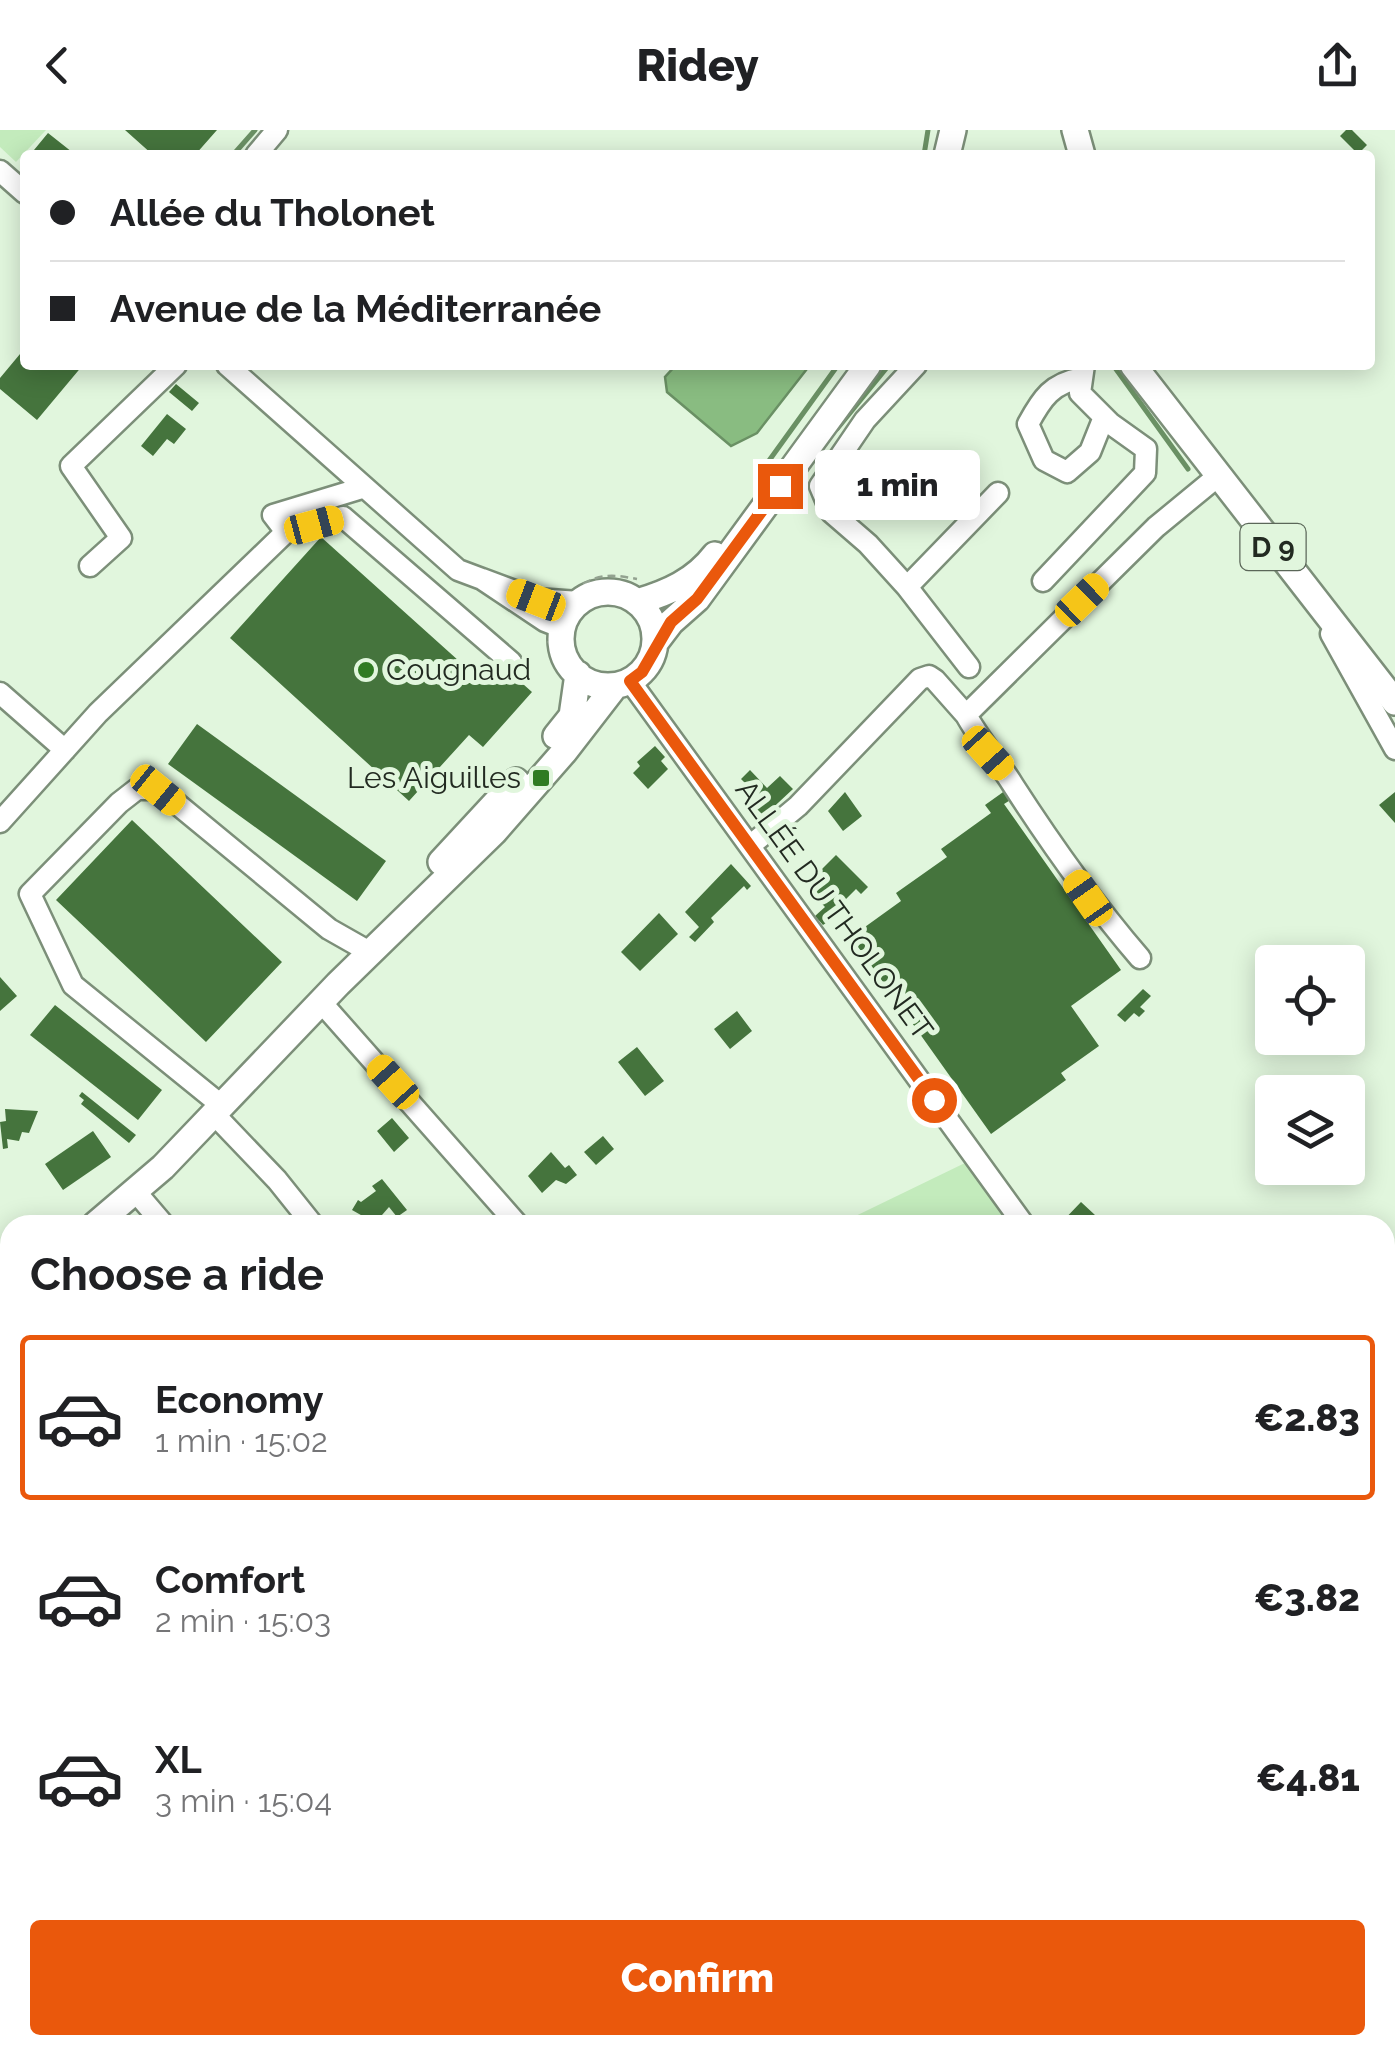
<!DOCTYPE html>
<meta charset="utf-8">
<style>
:root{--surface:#fff;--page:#f2f2f2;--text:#202124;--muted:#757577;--line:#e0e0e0;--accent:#ea580c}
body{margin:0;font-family:Raleway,sans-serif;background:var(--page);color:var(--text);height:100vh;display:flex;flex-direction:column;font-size:38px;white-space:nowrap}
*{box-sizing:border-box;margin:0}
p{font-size:32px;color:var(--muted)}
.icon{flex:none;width:55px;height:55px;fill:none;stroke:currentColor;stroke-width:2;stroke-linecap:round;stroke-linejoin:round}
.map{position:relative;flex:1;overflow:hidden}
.sheet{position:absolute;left:0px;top:1085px;width:1395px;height:840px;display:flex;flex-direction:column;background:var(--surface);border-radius:30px 30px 0 0;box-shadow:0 5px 25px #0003}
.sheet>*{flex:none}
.guide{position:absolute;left:20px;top:20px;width:1355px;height:220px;border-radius:10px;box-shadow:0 5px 25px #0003;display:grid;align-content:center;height:220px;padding:0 30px;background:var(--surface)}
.controls{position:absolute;left:1255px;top:815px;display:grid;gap:20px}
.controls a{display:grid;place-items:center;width:110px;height:110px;border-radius:10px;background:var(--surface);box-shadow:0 5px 25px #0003;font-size:50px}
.end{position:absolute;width:45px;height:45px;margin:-22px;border:12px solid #ea580c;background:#fff;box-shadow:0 0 0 5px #fff}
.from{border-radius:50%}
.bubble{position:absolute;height:70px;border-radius:10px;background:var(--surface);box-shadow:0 5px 25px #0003;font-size:32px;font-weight:800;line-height:70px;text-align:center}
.car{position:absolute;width:30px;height:60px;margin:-30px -15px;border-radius:12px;box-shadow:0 0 8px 2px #0007;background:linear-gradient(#f5c518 24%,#345 0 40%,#f5c518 0 76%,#345 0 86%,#f5c518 0)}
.guide b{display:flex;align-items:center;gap:35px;height:95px;font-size:38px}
.guide b+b{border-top:2px solid var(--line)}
.guide i{width:25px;height:25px;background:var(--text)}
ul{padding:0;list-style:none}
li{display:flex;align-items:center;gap:30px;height:165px;margin:0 20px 15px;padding:0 10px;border:5px solid transparent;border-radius:10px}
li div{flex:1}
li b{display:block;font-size:38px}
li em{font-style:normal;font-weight:800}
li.current{border-color:var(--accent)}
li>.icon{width:90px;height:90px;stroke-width:1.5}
h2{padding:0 30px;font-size:45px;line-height:120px}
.button{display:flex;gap:20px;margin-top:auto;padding:20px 30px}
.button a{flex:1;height:115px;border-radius:10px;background:var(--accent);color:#fff;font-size:40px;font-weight:800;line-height:115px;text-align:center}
header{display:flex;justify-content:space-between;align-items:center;height:130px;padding:0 30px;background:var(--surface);font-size:45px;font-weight:800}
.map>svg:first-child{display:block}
</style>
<header><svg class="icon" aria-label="back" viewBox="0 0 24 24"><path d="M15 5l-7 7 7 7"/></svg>Ridey<svg class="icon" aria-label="share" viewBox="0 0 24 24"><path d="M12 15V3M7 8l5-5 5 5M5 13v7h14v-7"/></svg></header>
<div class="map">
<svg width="1395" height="1925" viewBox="0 0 1395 1925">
<rect width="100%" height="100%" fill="#e1f6dd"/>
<path fill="#c3ebbc" d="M0 0H46L16 32 0 17Z
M967 1032 1012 1095H837Z
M0 1430 10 1439V1874L0 1863Z
M10 1906V1915H1221L1227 1925H0V1913Z"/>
<path fill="#89bc81" stroke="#6a9064" stroke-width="2.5" d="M676 235H810L757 303 731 316 667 262 665 247Z"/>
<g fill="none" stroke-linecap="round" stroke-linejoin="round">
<path stroke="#6a9064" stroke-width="5" d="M233 25 255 0
M924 25 928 0
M1113 235 1188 339
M837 299 889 235
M763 339 838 235"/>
</g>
<path fill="#45743d" d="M125 0H217L195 25H153Z
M1346 0H1352L1367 15 1358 24 1340 6Z
M48 3 72 22 70 25H41L34 20Z
M25 218V235H83L37 290 0 259V248Z
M176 254 199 273 192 281 169 262Z
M167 284 186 299 174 314 167 309 153 326 141 316Z
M321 407 479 549 496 530 532 562 483 617 469 605 409 671 230 508Z
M197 594 386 731 357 771 168 634Z
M655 616 665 627 661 631 668 639 648 659 633 643 640 636 637 632Z
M750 640 767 658 780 646 793 659 764 686 751 673 758 666 741 649Z
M1006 660 1012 669 1004 674 1121 840 1071 876 1099 916 1061 943 1066 950 991 1004 851 807 901 771 896 763 947 727 941 719 991 683 985 675Z
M845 662 862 686 843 701 828 681Z
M1395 662V693L1379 675Z
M132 690 282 832 206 912 56 770Z
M836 725 868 757 861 764 856 759 841 774 846 779 823 795 815 786 825 777 805 756Z
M731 734 751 756 747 760 744 756 711 788 714 792 695 812 689 807 699 797 685 782Z
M659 783 678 804 640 841 621 822Z
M0 847 17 866 0 881Z
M1143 859 1151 866 1140 877 1145 881 1139 887 1134 883 1125 892 1117 885Z
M55 875 162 960 138 990 30 905Z
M737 881 752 901 730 919 714 899Z
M637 917 664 951 645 966 618 932Z
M82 962 136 1005 129 1013 81 974 84 970 79 966Z
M5 979 38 981 29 1003 22 1002 19 1011 7 1009 8 1018 3 1019 0 992 6 991Z
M392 988 409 1008 394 1022 377 1001Z
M93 1001 111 1027 63 1060 45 1034Z
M603 1006 614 1019 596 1035 584 1022Z
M551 1022 565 1038 569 1035 577 1045 566 1054 556 1050 542 1063 528 1046Z
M382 1049 407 1080 397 1087 389 1077 375 1093 352 1080 358 1070 361 1072 376 1061 372 1056Z
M1081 1072 1095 1085 1085 1095H1059Z
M1395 1408V1433L1385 1439V1411Z"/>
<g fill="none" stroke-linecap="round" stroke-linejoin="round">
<defs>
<path id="minor" d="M256 25 277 0
M0 41 25 63
M227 235 458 440 482 449
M916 235 865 290 820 356 831 382 868 414 907 457 998 363
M1082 248C1052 253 1042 268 1028 294L1044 330 1067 342 1090 322 1104 287
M362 358 273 385 286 402 343 387 511 532
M90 436 121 408 71 336 176 235
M1043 451 1145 343 1146 319 1111 294 1080 263 1084 235
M907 457 969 537
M563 498 545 491 482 449 536 469 579 472
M1331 504 1395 619
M630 551 1024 1095
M0 563 65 620
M966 585C980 610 998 631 1013 655 1053 717 1091 771 1140 828
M0 692 98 583 286 402
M751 715 798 676 920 549 929 546 935 550 966 585 1156 397 1218 346
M321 872 518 1095
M221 975 73 855 30 764 119 673 137 659H159L329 799 366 820
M213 983 277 1050 313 1095
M135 1061 164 1095
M1385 1290 1395 1289
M1385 1405 1395 1402
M1385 1517 1395 1509
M1205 1925 1215 1915"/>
<path id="major" d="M1075 0 1082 25
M947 25 953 0
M1133 235 1395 572
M561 509a47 47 0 1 1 94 0a47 47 0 1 1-94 0Z
M637 472C668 463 695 451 715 425
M655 513 671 492 697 469 868 235
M556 606 572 586 578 544
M441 732 516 651
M95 1095 163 1037 338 854 494 702 564 622 615 556
M0 1172 10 1163"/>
</defs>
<use href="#minor" stroke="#7c8f79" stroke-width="25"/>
<use href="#major" stroke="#7c8f79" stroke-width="30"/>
<path stroke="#93a290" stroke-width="2.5" stroke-dasharray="8 5" stroke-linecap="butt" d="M583 454C602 443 616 445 637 449
M548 511 560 530
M1385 1761 1395 1750"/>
<use href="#minor" stroke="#fff" stroke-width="20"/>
<use href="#major" stroke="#fff" stroke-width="25"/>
</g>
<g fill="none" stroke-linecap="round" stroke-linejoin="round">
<path stroke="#ea580c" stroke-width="12" d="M780 356 697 469 671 492 642 542 630 551 934 970"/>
</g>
<g fill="#2f7b22" stroke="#e1f6dd" stroke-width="4">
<circle cx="366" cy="540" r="10"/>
<rect x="531" y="638" width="20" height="20" rx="5"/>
</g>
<g text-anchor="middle" stroke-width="10" stroke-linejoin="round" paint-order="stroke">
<rect fill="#e1f6dd" stroke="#5b6759" stroke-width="2.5" x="1240.5" y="394" width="65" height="46" rx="8"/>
<g font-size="28" font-weight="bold" fill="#222a21">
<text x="1273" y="427">D 9</text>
</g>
<g font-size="30" fill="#222a21" stroke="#e1f6dd" text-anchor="start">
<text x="386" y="550">Cougnaud</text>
<text x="521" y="658" text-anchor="end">Les Aiguilles</text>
</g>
<g font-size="30" fill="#222a21" stroke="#e1f6dd">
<text transform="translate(834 780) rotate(54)" y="10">ALLÉE DU THOLONET</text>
</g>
</g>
</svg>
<div class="controls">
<a><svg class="icon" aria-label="locate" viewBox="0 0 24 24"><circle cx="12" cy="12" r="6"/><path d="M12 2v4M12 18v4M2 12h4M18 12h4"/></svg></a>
<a><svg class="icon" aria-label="layers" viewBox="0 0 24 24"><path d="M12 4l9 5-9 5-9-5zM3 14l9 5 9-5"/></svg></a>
</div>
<i class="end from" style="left:934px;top:970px"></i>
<i class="end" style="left:780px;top:356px"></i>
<div class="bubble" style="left:815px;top:320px;width:165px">1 min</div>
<i class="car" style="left:314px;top:395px;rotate:75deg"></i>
<i class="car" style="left:536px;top:470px;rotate:291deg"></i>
<i class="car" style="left:1082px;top:470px;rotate:46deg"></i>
<i class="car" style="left:988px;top:623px;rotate:138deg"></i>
<i class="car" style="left:158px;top:660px;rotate:129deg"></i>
<i class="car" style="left:1088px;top:768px;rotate:325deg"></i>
<i class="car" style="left:393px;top:952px;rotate:318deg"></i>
<div class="guide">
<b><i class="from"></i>Allée du Tholonet</b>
<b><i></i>Avenue de la Méditerranée</b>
</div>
<section class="sheet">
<h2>Choose a ride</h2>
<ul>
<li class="current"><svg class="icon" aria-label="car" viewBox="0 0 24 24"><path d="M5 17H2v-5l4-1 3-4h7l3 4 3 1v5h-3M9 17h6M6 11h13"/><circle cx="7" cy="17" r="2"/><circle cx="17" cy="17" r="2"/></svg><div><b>Economy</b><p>1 min · 15:02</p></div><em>€2.83</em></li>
<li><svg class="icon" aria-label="car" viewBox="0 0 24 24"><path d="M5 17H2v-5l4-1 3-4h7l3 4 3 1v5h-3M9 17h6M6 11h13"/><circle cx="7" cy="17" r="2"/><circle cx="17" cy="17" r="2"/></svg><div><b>Comfort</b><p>2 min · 15:03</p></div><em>€3.82</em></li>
<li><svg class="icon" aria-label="car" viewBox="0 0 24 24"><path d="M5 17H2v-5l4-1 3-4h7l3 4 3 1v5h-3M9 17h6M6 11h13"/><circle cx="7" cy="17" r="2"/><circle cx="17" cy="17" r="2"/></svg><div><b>XL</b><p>3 min · 15:04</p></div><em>€4.81</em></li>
</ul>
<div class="button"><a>Confirm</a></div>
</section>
</div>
